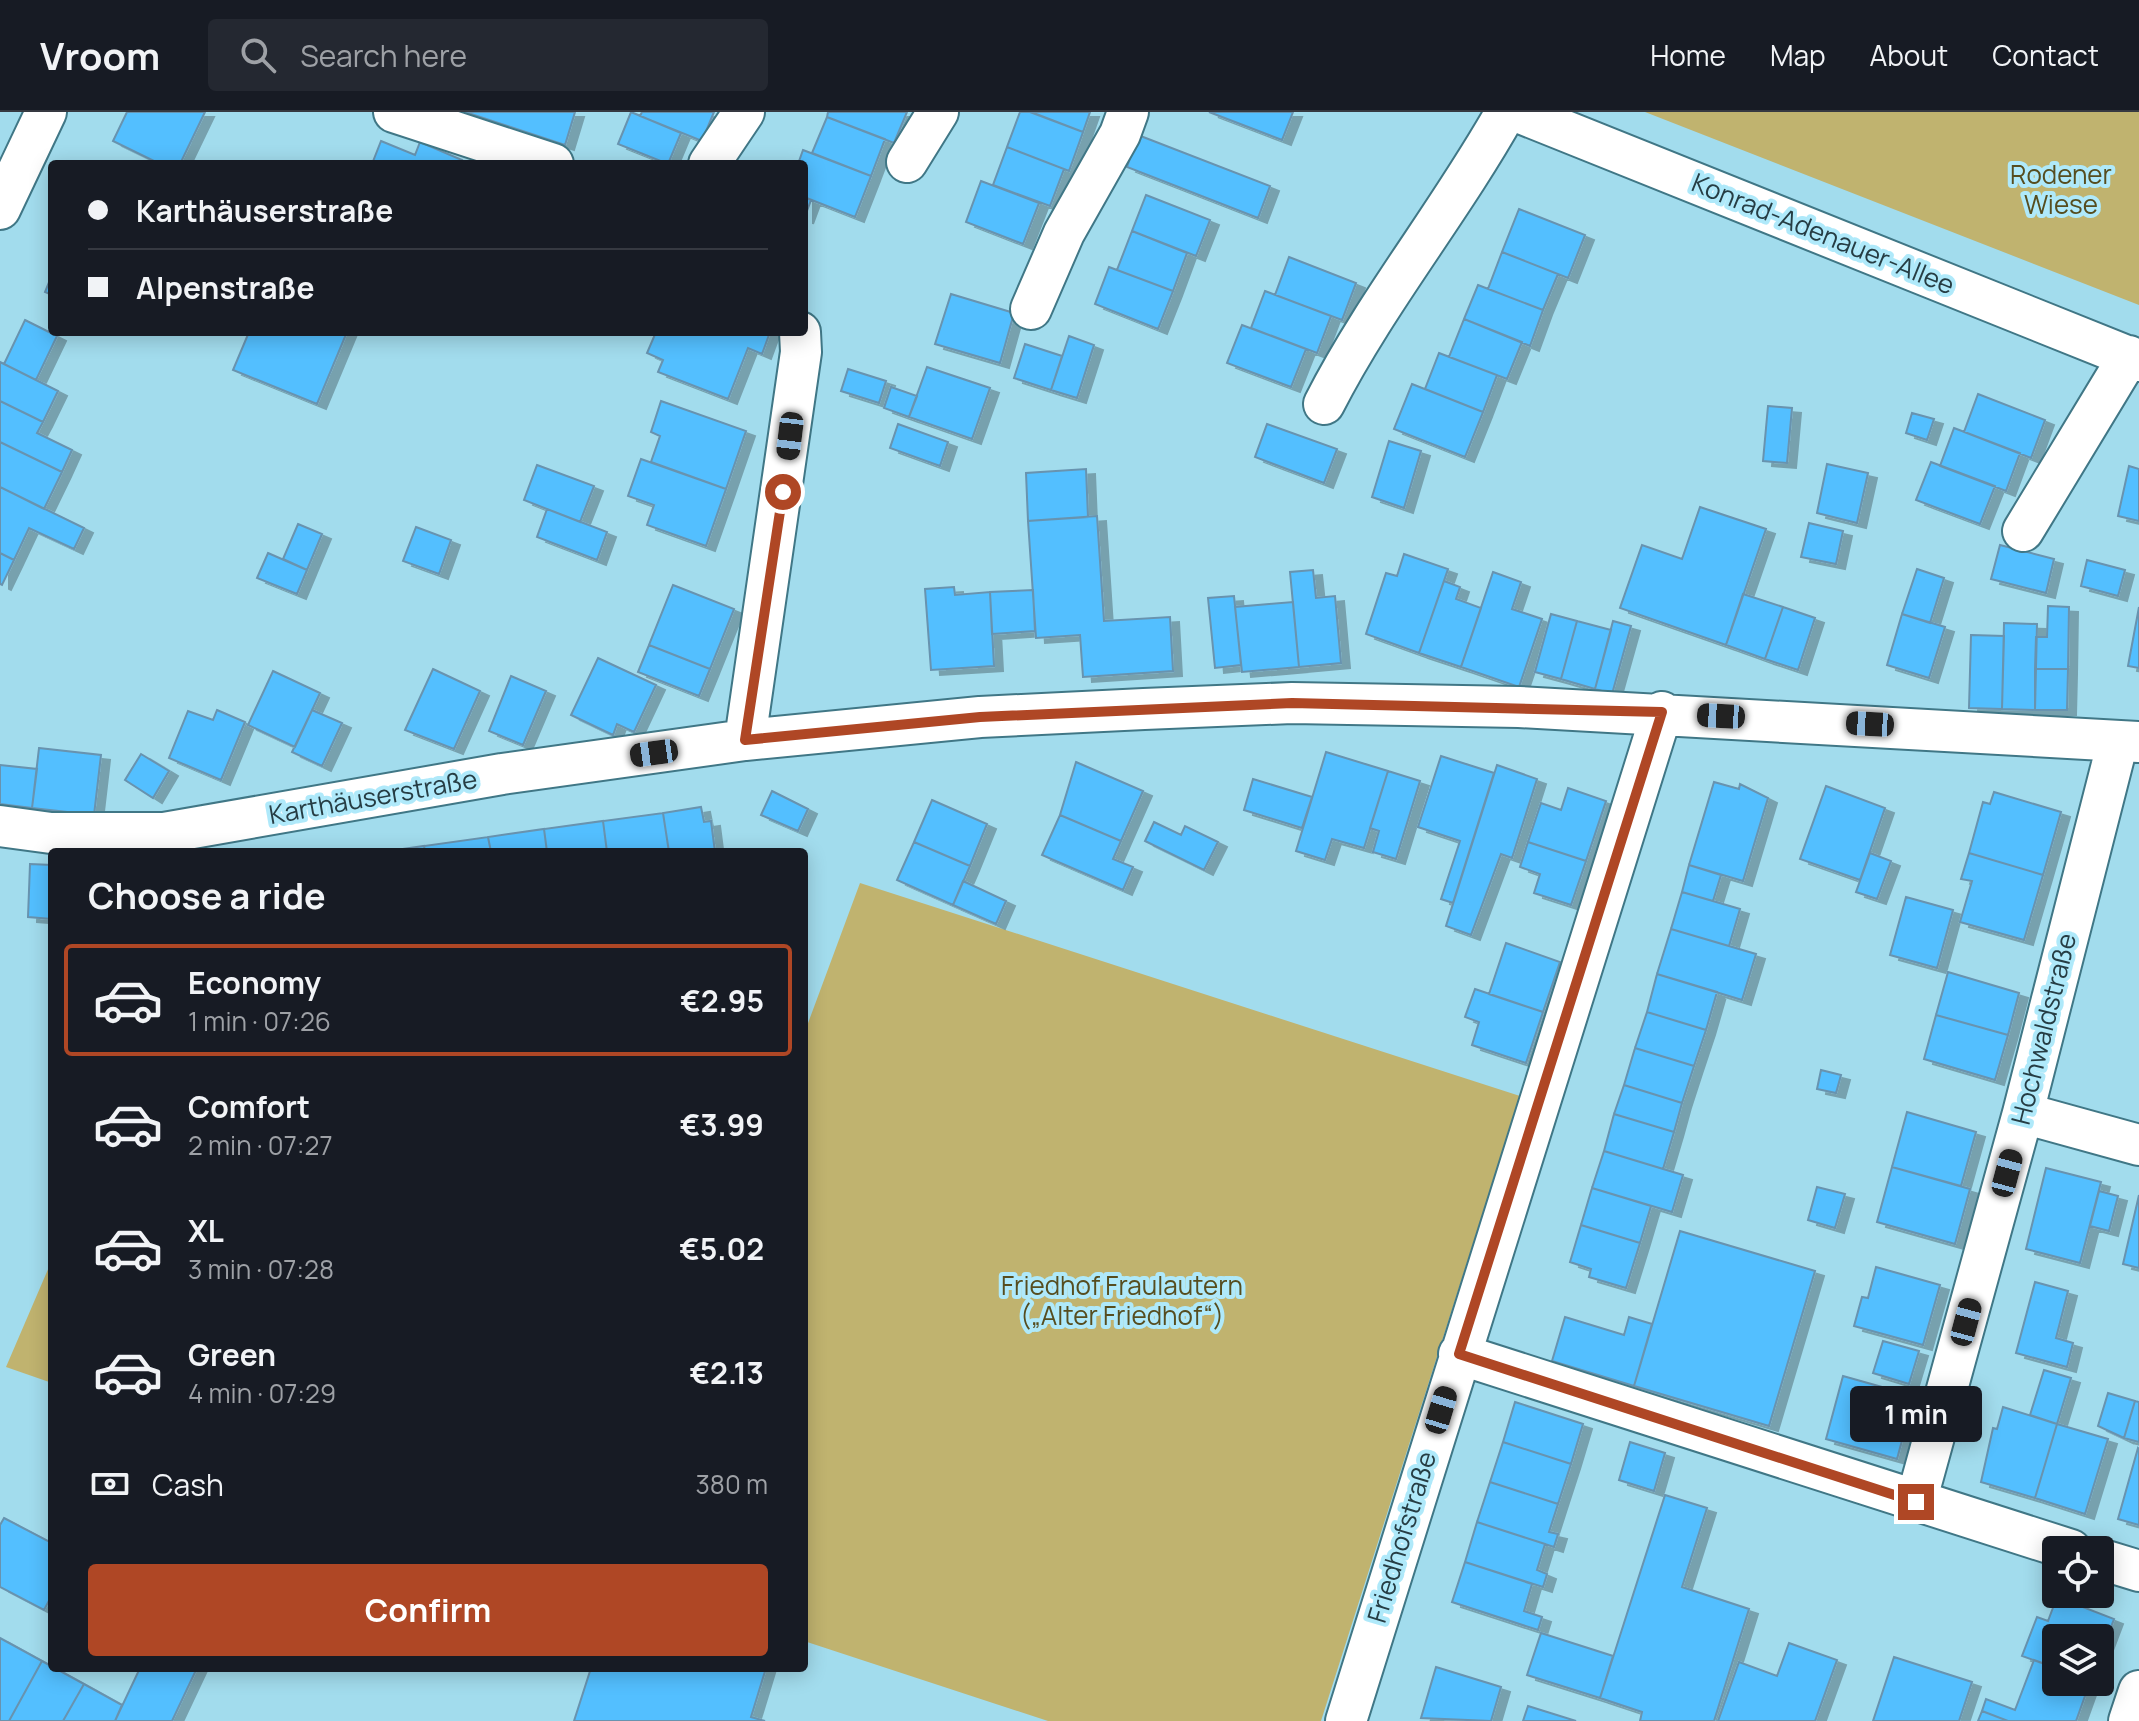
<!DOCTYPE html>
<meta charset="utf-8">
<style>
:root{--surface:#171b24;--page:#242831;--text:#f1f3f6;--muted:#9ea1a6;--line:#363941;--accent:#af4725}
body{margin:0;font-family:Manrope,sans-serif;background:var(--page);color:var(--text);height:100vh;display:flex;flex-direction:column;font-size:30px;white-space:nowrap}
*{box-sizing:border-box;margin:0}
p{font-size:26px;color:var(--muted)}
.icon{flex:none;width:44px;height:44px;fill:none;stroke:currentColor;stroke-width:2;stroke-linecap:round;stroke-linejoin:round}
.map{position:relative;flex:1;overflow:hidden}
.panel{position:absolute;left:48px;top:736px;width:760px;height:824px;display:flex;flex-direction:column;background:var(--surface);border-radius:8px;box-shadow:0 4px 20px #0003}
.panel>*{flex:none}
.guide{position:absolute;left:48px;top:48px;width:760px;height:176px;border-radius:8px;box-shadow:0 4px 20px #0003;display:grid;align-content:center;height:176px;padding:0 40px;background:var(--surface)}
.tools{position:absolute;left:2042px;top:1424px;display:grid;gap:16px}
.tools a{display:grid;place-items:center;width:72px;height:72px;border-radius:8px;background:var(--surface);box-shadow:0 4px 20px #0003;font-size:40px}
.end{position:absolute;width:36px;height:36px;margin:-18px;border:10px solid #af4725;background:#fff;box-shadow:0 0 0 4px #fff}
.from{border-radius:50%}
.bubble{position:absolute;height:56px;border-radius:8px;background:var(--surface);box-shadow:0 4px 20px #0003;font-size:26px;font-weight:700;line-height:56px;text-align:center}
.car{position:absolute;width:24px;height:48px;margin:-24px -12px;border-radius:10px;box-shadow:0 0 6px 2px #0007;background:linear-gradient(#222 24%,#8ab4d8 0 40%,#222 0 76%,#8ab4d8 0 86%,#222 0)}
.guide b{display:flex;align-items:center;gap:28px;height:76px;font-size:30px}
.guide b+b{border-top:2px solid var(--line)}
.guide i{width:20px;height:20px;background:var(--text)}
ul{padding:0;list-style:none}
li{display:flex;align-items:center;gap:24px;height:112px;margin:0 16px 12px;padding:0 24px;border:4px solid transparent;border-radius:8px}
li div{flex:1}
li b{display:block;font-size:30px}
li em{font-style:normal;font-weight:700}
li.active{border-color:var(--accent)}
li>.icon{width:72px;height:72px;stroke-width:1.5}
h2{padding:0 40px;font-size:36px;line-height:96px}
.pay{display:flex;align-items:center;gap:20px;height:88px;padding:0 40px;font-size:30px}
.pay p{margin-inline-start:auto}
.action{display:flex;gap:16px;margin-top:auto;padding:16px 40px}
.action a{flex:1;height:92px;border-radius:8px;background:var(--accent);color:#fff;font-size:32px;font-weight:700;line-height:92px;text-align:center}
header{display:flex;align-items:center;gap:48px;box-sizing:border-box;height:112px;padding:0 40px;background:var(--surface);border-bottom:2px solid var(--line)}
header strong{font-size:38px}
nav{display:flex;gap:44px;margin-inline-start:auto;font-size:28px}
.search{width:560px;height:72px;background:var(--page);display:flex;align-items:center;gap:20px;box-sizing:border-box;padding:0 28px;border-radius:8px;color:var(--muted);font-size:30px}
.map>svg:first-child{display:block}
</style>
<header>
<strong>Vroom</strong>
<div class="search"><svg class="icon" aria-label="search" viewBox="0 0 24 24"><circle cx="10" cy="10" r="6"/><path d="M15 15l6 6"/></svg>Search here</div>
<nav><a>Home</a><a>Map</a><a>About</a><a>Contact</a></nav>
</header>
<div class="map">
<svg width="2139" height="1609" viewBox="0 0 2139 1609">
<defs>
<filter id="shadow"><feDropShadow dx="9" dy="5" stdDeviation="0" flood-color="#0004"/></filter>
</defs>
<rect width="100%" height="100%" fill="#a2dced"/>
<path fill="#c0b36f" d="M1645 0H2139V193Z
M860 771 1520 984 1321 1609H1048L804 1529V922Z
M52 1148V1271L6 1255Z"/>
<path fill="#52bfff" stroke="#6893af" stroke-width="2" filter="url(#shadow)" d="M127 0H205L180 52H160L113 29Z
M465 0H575L565 33Z
M631 0 681 21 668 52 618 32Z
M642 0H714L702 29 640 4Z
M828 0H907L894 31 827 5Z
M1020 0H1030L1083 20 1069 59 1007 35Z
M1031 0H1090L1083 20Z
M1209 0H1293L1282 28Z
M827 5 885 27 871 64 812 41Z
M1138 23 1270 74 1258 106 1127 55Z
M381 29 415 43 420 30 462 48 460 52H372Z
M1007 35 1064 57 1050 94 993 73Z
M803 38 871 64 855 105 804 85V52H798Z
M981 69 1039 91 1023 132 966 110Z
M1146 83 1210 108 1196 144 1132 119Z
M804 85 811 88 804 107Z
M1519 97 1585 123 1568 166 1502 140Z
M1132 119 1187 141 1173 179 1117 158Z
M1502 140 1558 162 1543 198 1488 177Z
M1289 145 1356 171 1342 208 1275 183Z
M1109 155 1173 179 1158 217 1095 192Z
M52 163V183L45 180Z
M1478 173 1543 198 1530 234 1464 207Z
M1265 179 1331 204 1317 241 1251 216Z
M951 182 1014 201 1000 251 935 232Z
M1464 207 1522 230 1507 267 1449 245Z
M25 208 57 224 36 268 4 252Z
M1242 213 1306 237 1291 275 1227 251Z
M249 220H347L317 292 233 258Z
M656 220H770L762 242 748 236 728 287 658 260 663 248 647 241Z
M1069 224 1094 233 1077 286 1051 278Z
M1025 232 1062 244 1051 278 1014 266Z
M1439 241 1497 263 1483 300 1425 277Z
M0 250 58 279 43 310 0 289Z
M927 255 990 276 972 327 909 305Z
M848 257 886 269 879 291 841 279Z
M1412 272 1483 300 1465 345 1394 317Z
M891 275 917 284 909 305 884 296Z
M1978 282 2045 308 2031 346 1964 320Z
M0 289 43 310 37 321 72 338 62 360 0 330Z
M661 289 746 319 726 377 651 350 660 324 651 320Z
M1768 294 1792 296 1787 351 1763 349Z
M1912 301 1934 307 1927 328 1906 321Z
M898 312 948 330 940 354 890 336Z
M1267 312 1337 337 1324 371 1255 345Z
M1954 316 2020 341 2006 379 1940 354Z
M1389 329 1421 339 1404 396 1372 385Z
M0 330 62 360 44 397 0 375Z
M641 347 726 377 706 434 647 413 654 393 628 384Z
M1931 350 1995 374 1980 412 1916 388Z
M1827 352 1868 361 1857 411 1817 401Z
M537 353 594 374 580 410 524 388Z
M2129 354 2139 357V409L2118 404Z
M1086 357 1088 405 1028 409 1026 361Z
M0 375 84 416 74 437 29 416 14 448 0 441Z
M1700 395 1766 417 1726 533 1620 496 1642 433 1682 447Z
M547 397 607 420 597 448 537 425Z
M1097 404 1104 509 1170 505 1173 559 1083 565 1080 523 1036 526 1028 409Z
M1809 411 1843 419 1836 452 1801 445Z
M298 412 322 422 307 458 283 447Z
M416 415 451 428 439 462 403 449Z
M2000 433 2054 447 2046 481 1991 467Z
M0 441 14 448 2 473 0 472Z
M268 441 307 458 297 482 257 466Z
M1404 442 1448 457 1419 541 1366 522 1386 461 1397 464Z
M2087 448 2125 458 2118 484 2081 474Z
M1917 457 1944 466 1930 511 1902 502Z
M1313 458 1316 486 1335 484 1341 551 1299 555 1290 460Z
M1493 460 1521 470 1512 497 1542 507 1519 575 1461 555Z
M1444 469 1460 475 1456 487 1481 496 1461 555 1419 541Z
M673 473 734 497 710 557 649 533Z
M954 475 955 483 990 480 994 554 931 558 925 477Z
M1033 478 1035 519 992 522 990 480Z
M1743 482 1783 495 1765 547 1726 533Z
M1234 484 1241 553 1215 556 1208 486Z
M1293 490 1299 555 1242 560 1235 495Z
M2048 494 2069 495 2068 557H2035L2036 525H2047Z
M1783 495 1815 506 1798 558 1765 547Z
M2139 495V556L2128 554Z
M1551 502 1577 509 1561 567 1535 560Z
M1902 502 1945 515 1929 566 1887 553Z
M1577 509 1611 518 1595 577 1561 567Z
M1613 509 1631 514 1612 582 1595 577Z
M2004 511 2037 512 2035 598 2002 597Z
M1971 523 2004 524 2002 597 1969 596Z
M649 533 710 557 699 584 638 560Z
M598 546 656 573 634 620 617 612 613 623 571 603Z
M433 557 480 579 454 637 405 618Z
M2035 557H2068L2067 598H2035Z
M273 559 320 581 295 635 248 613Z
M511 564 546 579 523 633 489 619Z
M217 598 245 610 221 668 169 646 188 599 213 608Z
M312 598 342 611 322 654 292 640Z
M39 636 101 643 94 703 32 696Z
M1326 640 1388 659 1364 736 1332 727 1325 748 1296 739Z
M141 642 169 659 153 686 125 668Z
M1441 644 1494 661 1453 791 1441 787 1460 729 1418 715Z
M1076 650 1143 679 1121 729 1060 703Z
M0 653 37 657 32 696 0 692Z
M1497 653 1537 667 1512 746 1501 742 1471 823 1446 814Z
M1388 659 1420 669 1396 747 1373 740 1379 719 1370 716Z
M1253 667 1312 685 1302 716 1244 698Z
M1714 670 1739 677 1740 672 1768 686 1743 769 1689 753Z
M1826 674 1885 696 1860 768 1800 747Z
M1568 676 1606 689 1586 749 1528 730 1541 691 1561 698Z
M772 679 808 697 798 719 761 703Z
M1994 680 2061 700 2043 763 1969 741 1983 690 1990 692Z
M932 688 987 712 970 754 914 730Z
M701 695 704 710 711 709 715 740H669L663 701Z
M663 701 669 740H607L603 709Z
M1060 703 1121 729 1113 747 1133 755 1123 778 1042 743Z
M603 709 607 740H547L544 717Z
M1154 710 1181 723 1185 714 1218 730 1204 758 1145 729Z
M544 717 547 740H491L488 725Z
M488 725 491 740H425L424 734Z
M914 730 970 754 953 793 897 768Z
M1528 730 1586 749 1571 793 1534 781 1540 762 1520 755Z
M424 734 425 740H382Z
M1870 741 1891 749 1877 787 1856 780Z
M1969 741 2043 763 2024 828 1960 810 1972 769 1961 767Z
M30 752 52 753V807L28 805Z
M1689 753 1721 763 1713 789 1682 780Z
M963 769 1006 789 996 812 953 793Z
M1682 780 1740 797 1729 834 1671 817Z
M1906 785 1953 798 1937 856 1890 843Z
M1671 817 1756 842 1742 888 1657 862Z
M1506 831 1560 850 1543 900 1489 882Z
M1948 860 2019 881 2008 923 1936 903Z
M1657 862 1717 880 1706 918 1647 900Z
M1475 877 1543 900 1526 951 1472 933 1479 910 1465 905Z
M1647 900 1706 918 1694 954 1635 936Z
M1936 903 2008 923 1995 968 1924 947Z
M1635 936 1694 954 1682 991 1624 973Z
M1821 958 1841 963 1836 981 1817 977Z
M1624 973 1682 991 1674 1020 1614 1002Z
M1907 1000 1976 1020 1961 1074 1892 1055Z
M1614 1002 1674 1020 1663 1057 1604 1039Z
M1604 1039 1683 1063 1672 1100 1592 1076Z
M1892 1055 1970 1077 1955 1132 1877 1110Z
M2046 1056 2101 1070 2080 1151 2026 1137Z
M1817 1075 1845 1082 1835 1116 1808 1108Z
M1592 1076 1651 1094 1640 1131 1581 1113Z
M2099 1079 2118 1084 2109 1119 2090 1114Z
M2139 1083V1156L2123 1152Z
M1581 1113 1640 1131 1626 1176 1589 1165 1591 1157 1570 1150Z
M1680 1119 1815 1159 1769 1314 1634 1274Z
M1876 1155 1940 1173 1923 1233 1854 1214 1862 1185 1868 1186Z
M2035 1170 2068 1179 2056 1226 2073 1231 2067 1255 2016 1241Z
M1565 1205 1624 1223 1629 1205 1652 1212 1634 1274 1552 1249Z
M1883 1229 1919 1239 1909 1272 1873 1261Z
M2044 1258 2071 1266 2057 1312 2030 1303Z
M1843 1264 1914 1284 1897 1347 1826 1327Z
M2108 1281 2135 1289 2124 1326 2098 1314Z
M2135 1289 2139 1290V1330L2124 1326Z
M1515 1290 1583 1312 1571 1352 1503 1330Z
M2003 1295 2057 1312 2035 1386 1981 1370 1993 1316 1997 1317Z
M2057 1312 2108 1327 2085 1402 2035 1386Z
M1503 1330 1571 1352 1558 1392 1490 1370Z
M1630 1330 1665 1341 1654 1379 1619 1368Z
M2138 1336 2139 1337V1413L2118 1407Z
M1490 1370 1558 1392 1549 1420 1558 1422 1554 1435 1477 1410Z
M1665 1383 1707 1396 1682 1475 1749 1497 1714 1609H1640L1642 1600 1600 1586Z
M4 1406 52 1431V1483L44 1498 0 1475V1413Z
M1477 1410 1545 1432 1537 1458 1547 1462 1543 1475 1465 1450Z
M1465 1450 1532 1472 1524 1499 1542 1505 1538 1518 1452 1490Z
M2057 1485 2114 1507 2100 1544V1526H2056V1556L2022 1544 2037 1505 2048 1509Z
M1541 1521 1613 1544 1600 1586 1527 1563Z
M0 1526 42 1549 9 1609H0Z
M1789 1531 1837 1548 1815 1609H1718L1739 1550 1777 1564Z
M1894 1545 1972 1570 1959 1609H1873Z
M2034 1548 2056 1556V1570H2090L2076 1609H2008L1982 1599 1986 1587 2015 1598Z
M42 1549 84 1572 63 1609H9Z
M1436 1555 1501 1575 1491 1609 1421 1606Z
M140 1556H197L172 1609H115Z
M591 1556H766L751 1605 765 1609H574Z
M84 1572 122 1593 115 1609H63Z
M1528 1594 1576 1609H1523Z
M1982 1599 2008 1609H1978Z"/>
<g fill="none" stroke-linecap="round" stroke-linejoin="round">
<defs>
<path id="minor" d="M394 0 553 52
M1518 0 2139 249
M907 50 938 0
M709 52 744 0
M0 97 46 0
M1031 197 1064 121 1120 22 1128 0
M1324 292C1376 190 1450 100 1506 0
M2023 419 2129 244
M745 628 801 240 800 220
M0 714 51 721H164L502 662 745 628 980 605 1144 597 1292 591 1519 595 2139 630
M2023 1001 2139 1033
M1459 1242 2071 1438
M1916 1390 2023 1001 2118 629
M2100 1447 2139 1459
M1346 1609 1662 600
M2129 1609 2139 1579"/>
</defs>
<use href="#minor" stroke="#407786" stroke-width="44"/>
<use href="#minor" stroke="#fff" stroke-width="40"/>
</g>
<g fill="none" stroke-linecap="round" stroke-linejoin="round">
<path stroke="#af4725" stroke-width="10" d="M783 380 745 628 980 605 1292 591 1662 600 1459 1242 1916 1390"/>
</g>
<g text-anchor="middle" stroke-width="8" stroke-linejoin="round" paint-order="stroke">
<g font-size="26" fill="#564d1f" stroke="#afe9fa">
<text x="2061" y="72">Rodener<tspan x="2061" dy="30">Wiese</tspan></text>
<text x="1122" y="1183">Friedhof Fraulautern<tspan x="1122" dy="30">(„Alter Friedhof“)</tspan></text>
</g>
<g font-size="26" fill="#263d44" stroke="#afe9fa">
<text transform="translate(1823 122) rotate(22)" y="9">Konrad-Adenauer-Allee</text>
<text transform="translate(373 685) rotate(-10)" y="9">Karthäuserstraße</text>
<text transform="translate(2044 917) rotate(-76)" y="9">Hochwaldstraße</text>
<text transform="translate(1402 1425) rotate(-73)" y="9">Friedhofstraße</text>
</g>
</g>
</svg>
<div class="tools">
<a><svg class="icon" aria-label="locate" viewBox="0 0 24 24"><circle cx="12" cy="12" r="6"/><path d="M12 2v4M12 18v4M2 12h4M18 12h4"/></svg></a>
<a><svg class="icon" aria-label="layers" viewBox="0 0 24 24"><path d="M12 4l9 5-9 5-9-5zM3 14l9 5 9-5"/></svg></a>
</div>
<i class="end from" style="left:783px;top:380px"></i>
<i class="end" style="left:1916px;top:1390px"></i>
<div class="bubble" style="left:1850px;top:1274px;width:132px">1 min</div>
<i class="car" style="left:790px;top:324px;rotate:187deg"></i>
<i class="car" style="left:1721px;top:604px;rotate:273deg"></i>
<i class="car" style="left:1870px;top:612px;rotate:273deg"></i>
<i class="car" style="left:654px;top:641px;rotate:262deg"></i>
<i class="car" style="left:2007px;top:1061px;rotate:15deg"></i>
<i class="car" style="left:1966px;top:1210px;rotate:15deg"></i>
<i class="car" style="left:1441px;top:1298px;rotate:17deg"></i>
<div class="guide">
<b><i class="from"></i>Karthäuserstraße</b>
<b><i></i>Alpenstraße</b>
</div>
<section class="panel">
<h2>Choose a ride</h2>
<ul>
<li class="active"><svg class="icon" aria-label="car" viewBox="0 0 24 24"><path d="M5 17H2v-5l4-1 3-4h7l3 4 3 1v5h-3M9 17h6M6 11h13"/><circle cx="7" cy="17" r="2"/><circle cx="17" cy="17" r="2"/></svg><div><b>Economy</b><p>1 min · 07:26</p></div><em>€2.95</em></li>
<li><svg class="icon" aria-label="car" viewBox="0 0 24 24"><path d="M5 17H2v-5l4-1 3-4h7l3 4 3 1v5h-3M9 17h6M6 11h13"/><circle cx="7" cy="17" r="2"/><circle cx="17" cy="17" r="2"/></svg><div><b>Comfort</b><p>2 min · 07:27</p></div><em>€3.99</em></li>
<li><svg class="icon" aria-label="car" viewBox="0 0 24 24"><path d="M5 17H2v-5l4-1 3-4h7l3 4 3 1v5h-3M9 17h6M6 11h13"/><circle cx="7" cy="17" r="2"/><circle cx="17" cy="17" r="2"/></svg><div><b>XL</b><p>3 min · 07:28</p></div><em>€5.02</em></li>
<li><svg class="icon" aria-label="car" viewBox="0 0 24 24"><path d="M5 17H2v-5l4-1 3-4h7l3 4 3 1v5h-3M9 17h6M6 11h13"/><circle cx="7" cy="17" r="2"/><circle cx="17" cy="17" r="2"/></svg><div><b>Green</b><p>4 min · 07:29</p></div><em>€2.13</em></li>
</ul>
<div class="pay"><svg class="icon" aria-label="cash" viewBox="0 0 24 24"><path d="M3 7h18v10H3z"/><circle cx="12" cy="12" r="2"/></svg>Cash<p>380 m</p></div>
<div class="action"><a>Confirm</a></div>
</section>
</div>
